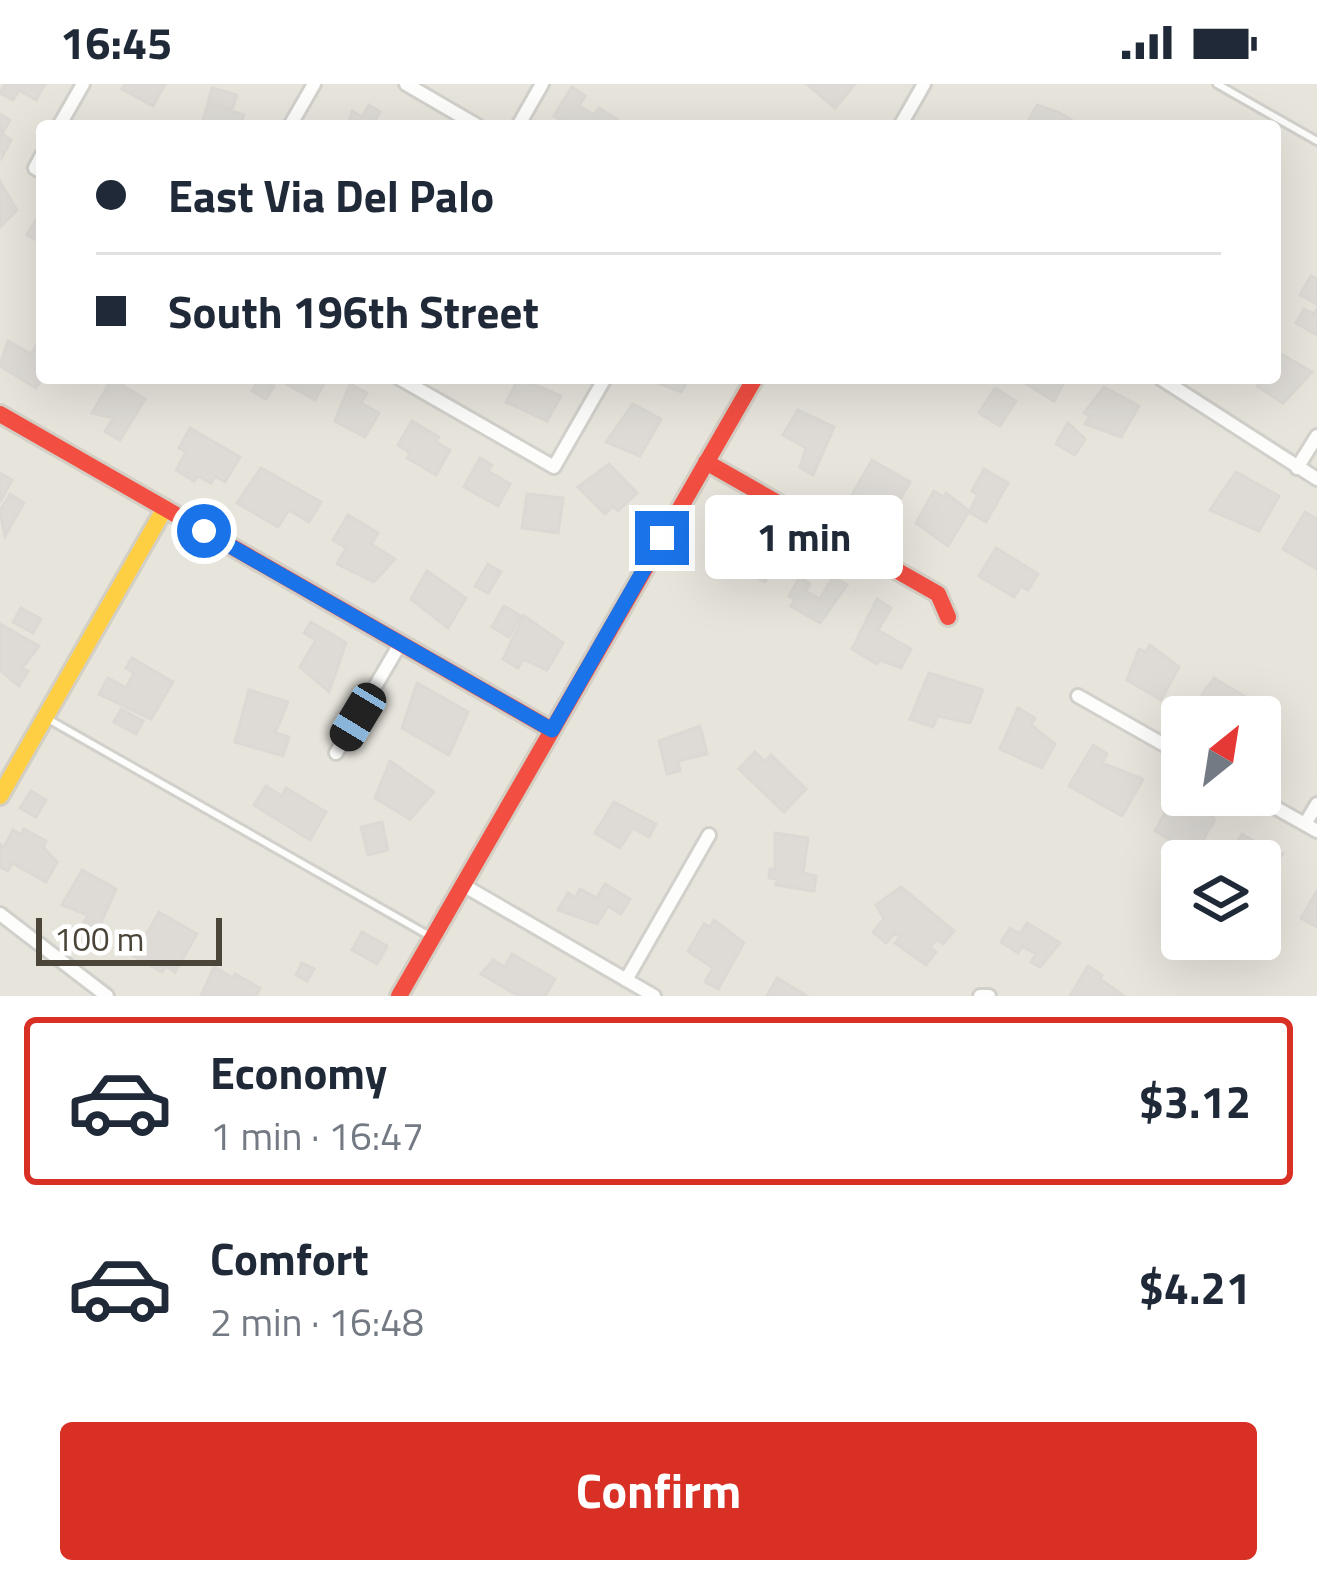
<!DOCTYPE html>
<meta charset="utf-8">
<style>
:root{--surface:#fff;--page:#f6f6f7;--text:#1f2937;--muted:#747a83;--line:#e0e1e3;--accent:#d93025}
body{margin:0;font-family:"Titillium Web",sans-serif;background:var(--page);color:var(--text);height:100vh;display:flex;flex-direction:column;font-size:45px;white-space:nowrap}
*{box-sizing:border-box;margin:0}
p{font-size:39px;color:var(--muted)}
.icon{flex:none;width:66px;height:66px;fill:none;stroke:currentColor;stroke-width:2;stroke-linecap:round;stroke-linejoin:round}
.map{position:relative;height:912px;overflow:hidden}
.details{display:flex;flex-direction:column;background:var(--surface);flex:1}
.details>*{flex:none}
.banner{position:absolute;left:36px;top:36px;width:1245px;height:264px;border-radius:12px;box-shadow:0 12px 48px #0002;display:grid;align-content:center;height:264px;padding:0 60px;background:var(--surface)}
.needle{width:78px;rotate:30deg}
.fabs{position:absolute;left:1161px;top:612px;display:grid;gap:24px}
.fabs a{display:grid;place-items:center;width:120px;height:120px;border-radius:12px;background:var(--surface);box-shadow:0 12px 48px #0002;font-size:60px}
.scale{position:absolute;left:36px;bottom:30px;width:186px;box-sizing:border-box;padding-left:12px;border:6px solid #4b4439;border-top:0;font-size:33px;line-height:42px;white-space:nowrap;color:#4b4439;-webkit-text-stroke:9px #fff;paint-order:stroke}
.end{position:absolute;width:54px;height:54px;margin:-27px;border:15px solid #1a73e8;background:#fff;box-shadow:0 0 0 6px #fff}
.from{border-radius:50%}
.bubble{position:absolute;height:84px;border-radius:12px;background:var(--surface);box-shadow:0 12px 48px #0002;font-size:39px;font-weight:700;line-height:84px;text-align:center}
.car{position:absolute;width:36px;height:72px;margin:-36px -18px;border-radius:15px;box-shadow:0 0 9px 3px #0007;background:linear-gradient(#222 24%,#8ab4d8 0 40%,#222 0 76%,#8ab4d8 0 86%,#222 0)}
.banner b{display:flex;align-items:center;gap:42px;height:114px;font-size:45px}
.banner b+b{border-top:3px solid var(--line)}
.banner i{width:30px;height:30px;background:var(--text)}
ul{padding:21px 0 0;list-style:none}
li{display:flex;align-items:center;gap:36px;height:168px;margin:0 24px 18px;padding:0 36px;border:6px solid transparent;border-radius:12px}
li div{flex:1}
li b{display:block;font-size:45px}
li em{font-style:normal;font-weight:700}
li.active{border-color:var(--accent)}
li>.icon{width:108px;height:108px;stroke-width:1.5}
.action{display:flex;gap:24px;margin-top:auto;padding:24px 60px}
.action a{flex:1;height:138px;border-radius:12px;background:var(--accent);color:#fff;font-size:48px;font-weight:700;line-height:138px;text-align:center}
.status{display:flex;justify-content:space-between;align-items:center;height:84px;padding:0 60px;background:var(--surface);direction:ltr}
.status svg{height:33px;fill:currentColor}
.map>svg:first-child{display:block}
</style>
<div class="status"><b>16:45</b><svg viewBox="0 0 49 12"><path d="M0 12V9h3v3zM5 12V6h3v6zM10 12V3h3v9zM15 12V0h3v12zM26 1h20v11H26zM47 4h2v5h-2z"/></svg></div>
<div class="map">
<svg width="1317" height="912" viewBox="0 0 1317 912">
<rect width="100%" height="100%" fill="#f4f2ee"/>
<path fill="#e7e4dc" fill-rule="evenodd" d="M0 0H1317V912H0ZM42 42H1275V294H42ZM1182 633H1260V711H1182ZM1182 777H1260V855H1182Z"/>
<path fill="#dedbd6" stroke="#dcd9d4" stroke-width="3" d="M5 0H45L36 16 19 6 13 16 0 9Z
M125 0H165L153 22 122 5Z
M807 0H855L835 24Z
M572 3 585 12 579 22 594 31 599 24 618 36 615 42H571L554 32Z
M212 4 237 11 232 25 208 18Z
M208 20 244 31 241 40 201 42Z
M369 21 380 28 374 38 380 42H341H348L352 27 362 33Z
M1037 21 1058 28 1078 40 1016 42 1019 37 1026 41Z
M0 30 10 36 2 50 11 56 2 73Z
M0 98 17 126 0 143Z
M38 132 42 134V159L27 151Z
M1311 192 1317 195V220L1300 211Z
M1304 225 1314 230 1317 225V251L1296 239Z
M8 257 31 270 37 260 42 263V294H51L48 298 42 294 36 304 0 282Z
M1278 268 1312 288 1283 319 1257 302 1262 294H1275Z
M260 294 274 302 266 315 252 307Z
M276 294H327L315 316Z
M519 294 561 312 547 337 506 318Z
M645 294H689L681 308Z
M1017 294H1066L1054 317Z
M112 295 145 315 120 356 105 348 113 334 92 329Z
M350 300 367 309 361 319 379 329 365 353 335 337Z
M1104 303 1139 322 1121 353 1085 340 1090 332 1084 329Z
M995 304 1016 317 1000 342 979 329Z
M633 320 661 335 640 372 606 358Z
M798 326 834 343 813 391 800 383 806 364 783 351Z
M412 337 439 353 436 358 450 366 436 391 407 374 410 369 398 361Z
M1068 339 1085 355 1075 371 1056 360Z
M190 344 240 373 225 398 215 392 211 399 198 392 194 397 176 386 186 368 179 364Z
M480 374 492 381 488 387 510 400 498 422 464 403Z
M872 376 910 398 887 438 872 429 880 416 872 412 864 425 849 416Z
M609 380 637 409 618 427 613 422 605 430 578 403Z
M261 384 321 418 309 438 289 426 278 443 237 419Z
M984 385 1008 399 986 438 969 428 978 411 972 407Z
M1236 388 1279 412 1259 447 1210 426Z
M0 389 12 396 0 418Z
M934 407 944 413 946 409 969 427 948 462 916 439Z
M10 410 24 419 5 452 0 427Z
M527 410 563 414 558 449 522 444Z
M1305 428 1317 435V485L1283 465Z
M348 431 378 449 371 460 395 475 374 498 337 480 346 464 333 456Z
M737 437 784 466 765 498 723 473 729 464 723 460Z
M996 464 1038 490 1028 506 1021 502 1014 513 979 492Z
M488 480 501 488 488 509 475 502Z
M427 487 466 514 448 544 411 515Z
M800 493 810 500 806 507 820 515 833 493 847 501 820 539 791 522 795 516 789 512Z
M877 515 891 524 878 546 911 565 901 584 880 576 877 580 852 565Z
M504 522 521 532 509 553 492 543Z
M21 524 41 535 33 549 13 538Z
M524 532 563 559 547 586 523 575 518 584 503 575Z
M311 538 346 559 329 608 300 583 316 556 304 549Z
M0 540 39 562 22 584 28 587 19 602 0 586Z
M1150 561 1179 583 1161 616 1127 596 1139 565 1146 568Z
M132 574 173 598 151 635 99 610 108 594 126 604 134 589 126 584Z
M929 589 983 606 970 639 937 632 933 643 910 635Z
M1214 594 1249 615 1239 633H1199L1190 628Z
M417 599 468 628 449 671 402 644Z
M249 606 288 618 275 649 289 653 283 672 235 658Z
M1018 624 1035 634 1031 641 1055 660 1042 684 1000 665Z
M121 625 143 637 136 650 114 638Z
M700 642 707 670 678 677 680 687 667 690 659 657Z
M1093 661 1107 670 1102 679 1143 695 1122 732 1069 702Z
M755 668 765 678 771 671 806 705 784 728 739 685Z
M390 677 434 708 410 735 375 714Z
M266 702 282 712 286 704 326 728 310 756 254 721Z
M31 707 46 716 36 733 20 724Z
M1176 709 1215 735 1195 770 1155 747Z
M614 718 656 740 649 753 633 744 620 764 595 749Z
M382 738 388 766 368 771 361 743Z
M24 745 46 757 43 763 57 778 46 798 12 779 8 787 0 783V760L4 763 13 746 21 751Z
M775 749 808 754 803 789 816 792 814 807 776 801 777 795 769 794 770 785 775 786Z
M1242 750 1254 757 1249 766 1257 770 1263 759 1283 770 1260 797V777H1226Z
M82 786 116 805 96 850 82 842 88 831 62 821Z
M605 800 630 815 621 830 608 822 597 840 558 826 568 809 575 814 580 805 597 814Z
M901 803 954 847 943 860 937 855 930 863 936 868 926 881 895 859 900 853 895 849 886 859 873 848 884 835 876 821Z
M1317 807V843L1301 834Z
M159 828 197 850 175 888 166 882 162 888 134 872Z
M714 836 744 859 718 905 705 898 713 884 688 867 704 840 710 843Z
M1027 839 1060 859 1040 883 1031 878 1036 870 1022 862 1018 869 1001 858 1010 844 1020 850Z
M362 848 387 862 377 880 352 866Z
M512 870 555 895 545 912H519L481 890 493 876 505 883Z
M302 879 314 885 307 897 296 891Z
M1088 882 1102 891 1100 895 1124 912H1070Z
M214 883 233 894 235 890 260 904 256 912H201Z
M777 894 807 912H767Z"/>
<g fill="none" stroke-linecap="round" stroke-linejoin="round">
<defs>
<path id="lane" d="M1217 0 1317 57
M48 635 428 851"/>
<path id="street" d="M406 0 478 42
M291 40 314 0
M59 42 83 0
M518 42 542 0
M900 42 924 0
M42 71 35 84 42 88
M399 294 554 383 605 294
M1160 294 1317 395
M1297 384 1317 352
M1078 612 1182 671
M336 669 400 560
M1253 711 1317 747
M1305 740 1317 720
M463 801 654 912
M0 830 107 912
M626 896 709 751
M980 912H989"/>
<path id="slow" d="M0 712 165 424"/>
<path id="jam" d="M0 330 552 646
M706 378 938 510 948 533
M399 912 755 294"/>
</defs>
<use href="#lane" stroke="#d2d0cb" stroke-width="12"/>
<use href="#street" stroke="#d2d0cb" stroke-width="18"/>
<use href="#slow" stroke="#d3cfc5" stroke-width="22"/>
<use href="#jam" stroke="#d3cfc5" stroke-width="22"/>
<use href="#lane" stroke="#fdfdfc" stroke-width="6"/>
<use href="#street" stroke="#fdfdfc" stroke-width="12"/>
<use href="#slow" stroke="#ffcf43" stroke-width="16"/>
<use href="#jam" stroke="#f24e42" stroke-width="16"/>
</g>
<g fill="none" stroke-linecap="round" stroke-linejoin="round">
<path stroke="#1a73e8" stroke-width="15" d="M204 447 552 646 662 454"/>
</g>
</svg>
<div class="fabs">
<a><svg class="needle" viewBox="-14 -14 28 28"><path d="M0-13l5 13h-10z" fill="#e53935"/><path d="M0 13l5-13h-10z" fill="#747a83"/></svg></a>
<a><svg class="icon" aria-label="layers" viewBox="0 0 24 24"><path d="M12 4l9 5-9 5-9-5zM3 14l9 5 9-5"/></svg></a>
</div>
<div class="scale">100 m</div>
<i class="end from" style="left:204px;top:447px"></i>
<i class="end" style="left:662px;top:454px"></i>
<div class="bubble" style="left:705px;top:411px;width:198px">1 min</div>
<i class="car" style="left:358px;top:633px;rotate:211deg"></i>
<div class="banner">
<b><i class="from"></i>East Via Del Palo</b>
<b><i></i>South 196th Street</b>
</div>
</div>
<section class="details">
<ul>
<li class="active"><svg class="icon" aria-label="car" viewBox="0 0 24 24"><path d="M5 17H2v-5l4-1 3-4h7l3 4 3 1v5h-3M9 17h6M6 11h13"/><circle cx="7" cy="17" r="2"/><circle cx="17" cy="17" r="2"/></svg><div><b>Economy</b><p>1 min · 16:47</p></div><em>$3.12</em></li>
<li><svg class="icon" aria-label="car" viewBox="0 0 24 24"><path d="M5 17H2v-5l4-1 3-4h7l3 4 3 1v5h-3M9 17h6M6 11h13"/><circle cx="7" cy="17" r="2"/><circle cx="17" cy="17" r="2"/></svg><div><b>Comfort</b><p>2 min · 16:48</p></div><em>$4.21</em></li>
</ul>
<div class="action"><a>Confirm</a></div>
</section>
